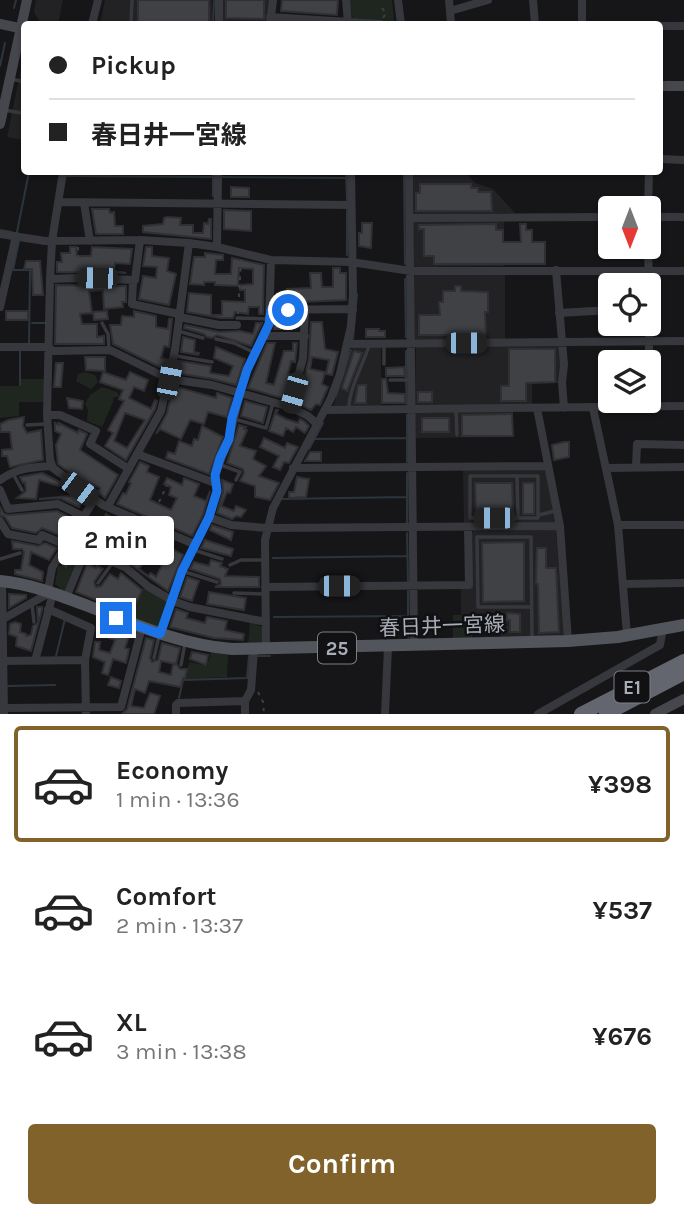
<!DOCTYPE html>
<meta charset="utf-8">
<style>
:root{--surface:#fff;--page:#f2f2f2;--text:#222;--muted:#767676;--line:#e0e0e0;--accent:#80622a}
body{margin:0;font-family:Karla,"Noto Sans JP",sans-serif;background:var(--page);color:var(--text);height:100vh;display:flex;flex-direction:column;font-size:26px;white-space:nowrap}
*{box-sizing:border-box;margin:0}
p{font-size:23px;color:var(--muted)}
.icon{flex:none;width:38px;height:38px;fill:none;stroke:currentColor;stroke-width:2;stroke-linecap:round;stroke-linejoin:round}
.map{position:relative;height:714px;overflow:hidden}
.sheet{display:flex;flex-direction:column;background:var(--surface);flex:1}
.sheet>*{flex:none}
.banner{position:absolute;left:21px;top:21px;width:642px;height:154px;border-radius:7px;box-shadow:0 2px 5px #0004;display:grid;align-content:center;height:154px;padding:0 28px;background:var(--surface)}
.needle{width:46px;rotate:180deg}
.fabs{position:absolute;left:598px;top:196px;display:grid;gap:14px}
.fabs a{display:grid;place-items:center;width:63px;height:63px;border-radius:7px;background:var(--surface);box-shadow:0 2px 5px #0004;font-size:35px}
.end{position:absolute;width:32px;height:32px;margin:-16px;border:9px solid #1a73e8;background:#fff;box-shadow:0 0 0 4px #fff}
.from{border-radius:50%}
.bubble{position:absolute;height:49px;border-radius:7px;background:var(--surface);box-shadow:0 2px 5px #0004;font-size:23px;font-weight:700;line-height:49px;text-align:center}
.car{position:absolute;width:21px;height:42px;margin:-21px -10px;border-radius:9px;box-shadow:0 0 5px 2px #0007;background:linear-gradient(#222 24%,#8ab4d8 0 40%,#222 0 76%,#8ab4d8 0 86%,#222 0)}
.banner b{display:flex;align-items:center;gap:24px;height:66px;font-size:26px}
.banner b+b{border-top:2px solid var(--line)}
.banner i{width:18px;height:18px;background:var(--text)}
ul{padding:12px 0 0;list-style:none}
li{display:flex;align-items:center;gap:21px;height:116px;margin:0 14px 10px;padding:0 14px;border:4px solid transparent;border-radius:7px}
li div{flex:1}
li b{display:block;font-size:26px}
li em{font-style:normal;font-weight:700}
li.selected{border-color:var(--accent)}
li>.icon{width:63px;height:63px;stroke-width:1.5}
.action{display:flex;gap:14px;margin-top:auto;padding:14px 28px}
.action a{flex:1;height:80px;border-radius:7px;background:var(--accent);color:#fff;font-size:28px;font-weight:700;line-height:80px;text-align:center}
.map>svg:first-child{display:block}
</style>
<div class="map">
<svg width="684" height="714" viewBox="0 0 684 714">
<rect width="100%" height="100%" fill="#161618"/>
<path fill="#222225" d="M36 0H63L58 24 40 22 34 12Z
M105 0H212V24H100Z
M222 0H270L267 24H222Z
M24 54V140L7 137Z
M413 172H465L475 183 493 189 515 213 416 215 414 213Z
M504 220V266L416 267 414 265 413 223 415 221Z
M505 274V339H416L414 338V277L416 275Z
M557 345 559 347 560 364 558 383 532 384V405L418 406 415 404 416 347Z
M353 347H381V407H333Z
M513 411V437L416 438 415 414 418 413Z
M544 469 546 471 557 520 554 523 464 524 463 470Z
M556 530 564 635 501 640 500 613 461 615V588H472V533L474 531Z"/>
<path fill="#1e261f" d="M349 0H392L394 20 392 22 353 19Z
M84 372 95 375 98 382 91 389 76 381 78 374Z
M21 379H45L44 402H19V416L0 418V386H21Z
M102 387 117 392 119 396 113 398V402L102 427 87 421 88 410 85 404 90 395Z
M81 550 65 590 63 591 55 584 58 566 67 567Z
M144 585 169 600 160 629 131 619Z
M453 615H472V641L453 642Z
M250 622 262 627V645L248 646Z
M211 652 228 655 227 677 186 679 189 662 207 666Z"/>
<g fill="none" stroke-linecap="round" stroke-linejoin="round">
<path stroke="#2c353c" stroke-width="2" d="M14 8 16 0
M213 24 214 1
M0 66 5 43
M346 172 347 200
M404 172 405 264
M66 176 213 177
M222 177 346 178
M213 196V172
M347 210V255
M0 230 12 232
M17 232 29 172
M19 241 13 270H30L29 343
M405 279 406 337
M32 323H45
M353 339 357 294
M20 351V385
M406 351V378
M406 382 407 404
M336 396 351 350
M407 415V462
M314 439 407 438
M309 449 323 423
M407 473V523
M282 499 407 497
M407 533 408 581
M273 558 408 556
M408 591V638
M274 617 408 616
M56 656 65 619
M257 656H270
M8 686 55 685
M179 698 183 680 247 678 249 656"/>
</g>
<path fill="#404145" stroke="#303034" stroke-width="2" fill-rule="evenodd" d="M138 0H209V23L138 24Z
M226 0H264V19L226 18Z
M282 0H338L337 15 281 11Z
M420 184H471V188H478V192H491L492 211H416V193H420Z
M231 187 249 188V197H231Z
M92 209H109L110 213 114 212 115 226H123V234H96Z
M224 210 251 211V231L224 229Z
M167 217 181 218 180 225H193V233H203L204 223 208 224 209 219H211V239L143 232V226L163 224 164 218Z
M362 223H372L371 248 359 246V233H362Z
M496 224V230H503V242H521L520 224H526V230H532V242H545V264H434V256H424V229H419V225Z
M70 247H76L77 256H91L92 247 132 249 130 264 115 263 114 271 126 273 57 272V262H62L61 253H70Z
M146 247H152V256L169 258 167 271 176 274 169 305 139 299 143 276 156 278 157 267 143 266Z
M205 253 223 255V260H216L215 274H231L232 258 264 265 263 314H259V307H249L248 314 235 312 233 318H220L187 312 189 293 211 295V315H222V301L245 302V290H240V285L253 284V269L239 268 238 286 215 285V282H204V285L190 284 194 257H205Z
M26 261H40L43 295H33L32 269H24Z
M333 268H340V273H346V300L276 303V299L288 298 287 289 311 288 310 273H321L322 287H333Z
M56 285 126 286V302H122L123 307 104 309 103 290 89 291 92 313 80 314 82 324H97V337L104 336V344H55Z
M455 286H461V291L488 292V312H485L486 335H419V315H440L439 302H443V291H455Z
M6 311H28V320H6Z
M107 311 108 319 94 320 93 312Z
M134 311 156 316V327L168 329 169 319H172L169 347 164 346 161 358 166 359 164 369 113 344 110 325H121L122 316 134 317Z
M276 317H286L281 329H274Z
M311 322H322L325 349 338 352 332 375 326 374 329 360 312 357 310 369 325 372 322 384 328 387 320 405 316 404 311 410 298 404 309 359Z
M256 323H262L251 346 217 335 212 338 207 337 204 334 184 328 185 325 219 332 240 331 253 334Z
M366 329H379V331H385V337H366Z
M183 337 195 340 194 352 199 353 198 355 181 352Z
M267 343H275L266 383 274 385 284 351H293V343H297L295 362 291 361 288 374 292 375 285 399 248 388Z
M216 347 245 359 236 385 213 379 176 373 179 361 211 366 210 373 229 376 233 366 214 358Z
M509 349H555V382L526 383V401H501V386H509Z
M354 351 362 353 347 391 342 388Z
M85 357H105V371L86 370Z
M56 363H63L61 387H54Z
M404 367 405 376H386V368Z
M103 372 126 380 130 372 148 380 144 391 134 387 129 398 151 409 155 400 157 401 155 409 126 460 105 446 113 433 108 430 124 401 119 399 123 390 100 382ZM125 413 145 420 127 448 114 441Z
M382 379H386L388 393 405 394V403H382Z
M358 385H366V403H355Z
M173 386 216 398 217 393 232 398 227 417 208 412 204 424 190 420 181 439 160 429 156 434 167 413Z
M418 392H432V402H418Z
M67 398 83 401 82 409 69 408Z
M245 401 267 407 263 423 241 416Z
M276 410H278L276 414 286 419 298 423 300 419 304 421 309 426 305 433 296 427 293 432 286 428 283 436 269 431Z
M512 414 513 436H462V415Z
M24 417 23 426 27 433 41 430 43 460 10 467 7 456H2V450L12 449 10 432H1L0 424 8 420Z
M422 418H449V432H422Z
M55 423 59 425V423L78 433 79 430 87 434 80 450 118 475 105 498 97 492 100 488 73 475 58 464 56 445 61 434 55 431Z
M239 425 246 427 244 429 247 430 240 446 256 451 253 459 266 466 259 476 279 483 270 500 255 497V486L240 481 244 473 243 469 227 463Z
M202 426 223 437 209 474 166 458 168 452 175 454 179 441 192 446 194 439 198 440Z
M264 438 285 448 287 443 298 447 289 463 284 462 280 470 273 467 279 456 260 447Z
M564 442H569V457L554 460 552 445Z
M310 452H321V461H305Z
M140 462 149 466 147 472 159 477 150 500 171 510 177 498 169 495 171 487 164 484 167 478 182 485 184 478 199 484 194 496 206 501 210 491 203 515 192 536 117 504 123 493 126 494 131 483 129 482Z
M42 473 60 482 59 486 39 480 36 499 17 498 26 491 25 482 23 483 20 477Z
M297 477 309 479 306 497 289 498V492H294Z
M222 480 233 484 230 493 227 492 221 506 234 511 236 506 246 510 241 517 236 516 232 519 217 513 223 492Z
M475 483H512L513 513H476Z
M523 483H534V514H523Z
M79 495 83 500 79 507 60 498 39 499Z
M0 507 4 514 8 515 57 511 74 519 64 537 42 528 36 533 12 528 5 517 0 515Z
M106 514 122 524 110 551 92 544Z
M212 525 233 532 231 540 210 530Z
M135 526 144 530 140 537 151 541 155 534 173 542 171 548 183 555 168 591 122 558ZM151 559 162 565 156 577 151 573 148 576 139 569 144 561 148 562Z
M205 540 233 549 231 556 201 548Z
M12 541 38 546 45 543 57 548 49 560 31 552 29 565 43 572 42 581 15 574V570H21L24 552 22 549H13Z
M76 541 81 544 72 561 70 560 66 567 62 564Z
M524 542V601L483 602 482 543Z
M537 548H546V568H556L559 632 539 633 538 584H536Z
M211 560 222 563 220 566 228 569 225 576 259 577V587H215L221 584 220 579 190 569 194 562 209 566Z
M87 564 96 568 97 566 103 569 94 582 96 587 101 586 110 574 118 579 121 573 142 590 131 614 76 592Z
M187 577 199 581 192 601 180 597Z
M209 592 246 598 244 610 207 604Z
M9 594 26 595V598L9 608Z
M37 607H42V610L31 651 16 646 17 637 9 634 10 624 15 622 21 624 20 632 26 634V636L31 635 33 626 38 623Z
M176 609 188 613 186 618 205 623 207 617 227 621 225 630 244 634 243 640 214 638 170 627Z
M507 613 520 614V632H510V620H507Z
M108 630 115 632 120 630 130 633 125 648 129 649 126 663 113 659 108 675 102 673 105 662 93 657 95 642H100L99 650 110 653 115 640 106 637Z
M146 638 154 640 150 658 152 662 158 660 162 643 180 648 176 664 161 661 159 672 171 675 173 664 177 665 180 669H187L185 679 183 678 181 687 149 681 145 693 135 689 131 706 144 708 150 693 160 696 154 714H122L127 709Z
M192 652 208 655 206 665 190 659Z
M111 677 121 681 119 688 108 685Z"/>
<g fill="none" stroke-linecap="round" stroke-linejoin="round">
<path stroke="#3d3f44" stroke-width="2" stroke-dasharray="3.5 5" stroke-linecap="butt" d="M382 8 386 13 383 18
M78 247 79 270
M238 314 241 260
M159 502 167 485
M258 692 263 702 264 714"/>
<path stroke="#37383d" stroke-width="3.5" d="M131 24 132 0
M227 24H264
M12 79 24 82
M4 110 22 113 24 98
M237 318 268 319
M102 323 108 334 109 348
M178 331 203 338
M216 339 234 343 253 352
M384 345V364
M176 356 212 362
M390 380H409
M349 407C349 390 363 364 369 346
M456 410 457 435
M234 419 266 428 273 403
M27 425 46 424
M221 465 240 472 236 480
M13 474 22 490
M470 476H538V518H470Z
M517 476 518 518
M539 515 555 511
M194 550 222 559
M0 559 20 553
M230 565 241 560H263
M182 571 217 582
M98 583 113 562
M234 593 263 594
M32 605 34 622
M531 607H478L477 537H531L532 640
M154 658 159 636
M181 665 185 643"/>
<path stroke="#37383d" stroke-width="8" d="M346 0 348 22
M398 0 401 24
M449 0 450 11 488 0
M533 0 535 24
M582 0V24
M450 11 451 24
M270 17 380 24
M92 24 98 0
M219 24V0
M270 24 273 0
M660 26H684
M660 159 684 160
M63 172 52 241 50 279 47 415 50 460 53 468 103 505 194 544
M409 172 414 646
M58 202 351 205
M84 203 90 241
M648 208 649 172
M649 217H684
M410 218 611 217
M0 234 45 241 140 240 189 243 217 247 271 260 351 262 411 271H684
M217 247 218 172
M648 247 649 285
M556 270 564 365 562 382 564 408
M50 279 79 278 135 280 140 240
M133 280 132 304 179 314
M0 307 16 236
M271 310 353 309
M559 313 611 310
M179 317 219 325H237
M649 324V362
M263 336H305
M348 344 684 341
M0 347H45L54 351 110 350 169 379 212 385 290 407 308 416 317 424
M290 407 303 358 305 309
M537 408 560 526 568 641
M593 408 618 525 627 635
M326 410 684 406
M47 415H60L96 431 90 444 129 469
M137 454 215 483
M636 467 637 444 684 445
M293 468 548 466
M606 468 684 467
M0 480C17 468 32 467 52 466
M0 490 8 509 58 504 84 517
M108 506 161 411 175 350 189 243
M132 517 113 562 125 567 149 587 173 601 190 607 266 622
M209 517 231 525 267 528 560 526
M0 521 8 534 39 540 42 535 66 545
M618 525H684
M2 581 4 714
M623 584 684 583
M265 587 469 585 468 527
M48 591 52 568 94 500
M66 598 86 549 114 560
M48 609 91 628 85 660 86 714
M3 619 51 592
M161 634 182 571 209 517 217 491 215 475 229 439 240 393 247 370 269 324 271 260
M266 650 265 540 273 508 331 398 340 374 351 326 353 293 351 172
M3 661 85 660
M35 661 53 593
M245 701V714
M4 708 121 707 142 627
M176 714V705L178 703 245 701 251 690 254 650
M385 714 388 647
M538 714 660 645 663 628"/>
<path stroke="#45474d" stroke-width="10" d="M0 24 24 29
M660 86H684
M0 124 27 0
M655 714 684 699"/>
<path stroke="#53555c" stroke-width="12" d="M0 581C31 584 59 595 88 606 134 624 181 645 232 649L568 641 618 637 684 625"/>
<path stroke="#63666e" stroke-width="14" d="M581 714 684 661
M606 714 684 673"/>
</g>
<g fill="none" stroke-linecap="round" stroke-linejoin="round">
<path stroke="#1a73e8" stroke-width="9" d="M116 618 160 634 182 571 209 517 217 491 215 475 220 458 229 439 232 418 247 370 269 324 271 310H288"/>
</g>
<g text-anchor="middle" stroke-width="5" stroke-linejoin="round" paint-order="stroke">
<g fill="#111113" stroke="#7b7e86" stroke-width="2">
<rect x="318" y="632.5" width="38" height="31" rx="5"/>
<rect x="614.5" y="671.5" width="35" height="31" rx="5"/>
</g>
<g font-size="19" font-weight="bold" fill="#a8adb8">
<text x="337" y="655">25</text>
<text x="632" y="694">E1</text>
</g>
<g font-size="21" fill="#a8adb8" stroke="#111113">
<text transform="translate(442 626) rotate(-2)" y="7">春日井一宮線</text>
</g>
</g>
</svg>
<div class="fabs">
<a><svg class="needle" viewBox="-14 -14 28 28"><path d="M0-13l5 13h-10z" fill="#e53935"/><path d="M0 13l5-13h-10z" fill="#767676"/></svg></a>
<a><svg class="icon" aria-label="locate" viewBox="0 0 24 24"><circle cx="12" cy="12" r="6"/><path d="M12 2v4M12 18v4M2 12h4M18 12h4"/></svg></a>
<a><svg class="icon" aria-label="layers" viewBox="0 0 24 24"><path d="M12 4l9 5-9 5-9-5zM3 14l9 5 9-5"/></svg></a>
</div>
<i class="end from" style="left:288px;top:310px"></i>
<i class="end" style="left:116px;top:618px"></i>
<div class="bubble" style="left:58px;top:516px;width:116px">2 min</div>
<i class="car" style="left:97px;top:278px;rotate:271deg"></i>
<i class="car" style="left:466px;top:343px;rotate:90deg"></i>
<i class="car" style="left:169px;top:379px;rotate:11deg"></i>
<i class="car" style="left:294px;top:393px;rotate:196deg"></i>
<i class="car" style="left:79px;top:489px;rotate:127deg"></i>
<i class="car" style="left:494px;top:518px;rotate:270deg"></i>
<i class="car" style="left:339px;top:586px;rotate:90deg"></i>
<div class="banner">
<b><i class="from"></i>Pickup</b>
<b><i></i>春日井一宮線</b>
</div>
</div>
<section class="sheet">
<ul>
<li class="selected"><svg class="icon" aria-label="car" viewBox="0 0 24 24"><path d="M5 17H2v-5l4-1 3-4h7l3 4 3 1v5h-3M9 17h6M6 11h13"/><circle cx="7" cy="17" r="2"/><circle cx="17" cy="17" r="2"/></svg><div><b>Economy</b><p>1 min · 13:36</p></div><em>¥398</em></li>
<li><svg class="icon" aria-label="car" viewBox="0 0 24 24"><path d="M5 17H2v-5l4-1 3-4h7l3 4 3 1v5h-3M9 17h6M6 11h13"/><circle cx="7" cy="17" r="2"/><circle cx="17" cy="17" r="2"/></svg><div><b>Comfort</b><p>2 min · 13:37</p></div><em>¥537</em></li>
<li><svg class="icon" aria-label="car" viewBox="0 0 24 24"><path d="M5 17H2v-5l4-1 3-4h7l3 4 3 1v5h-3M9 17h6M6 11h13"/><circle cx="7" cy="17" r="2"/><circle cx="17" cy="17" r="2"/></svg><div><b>XL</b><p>3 min · 13:38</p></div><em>¥676</em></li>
</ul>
<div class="action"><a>Confirm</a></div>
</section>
